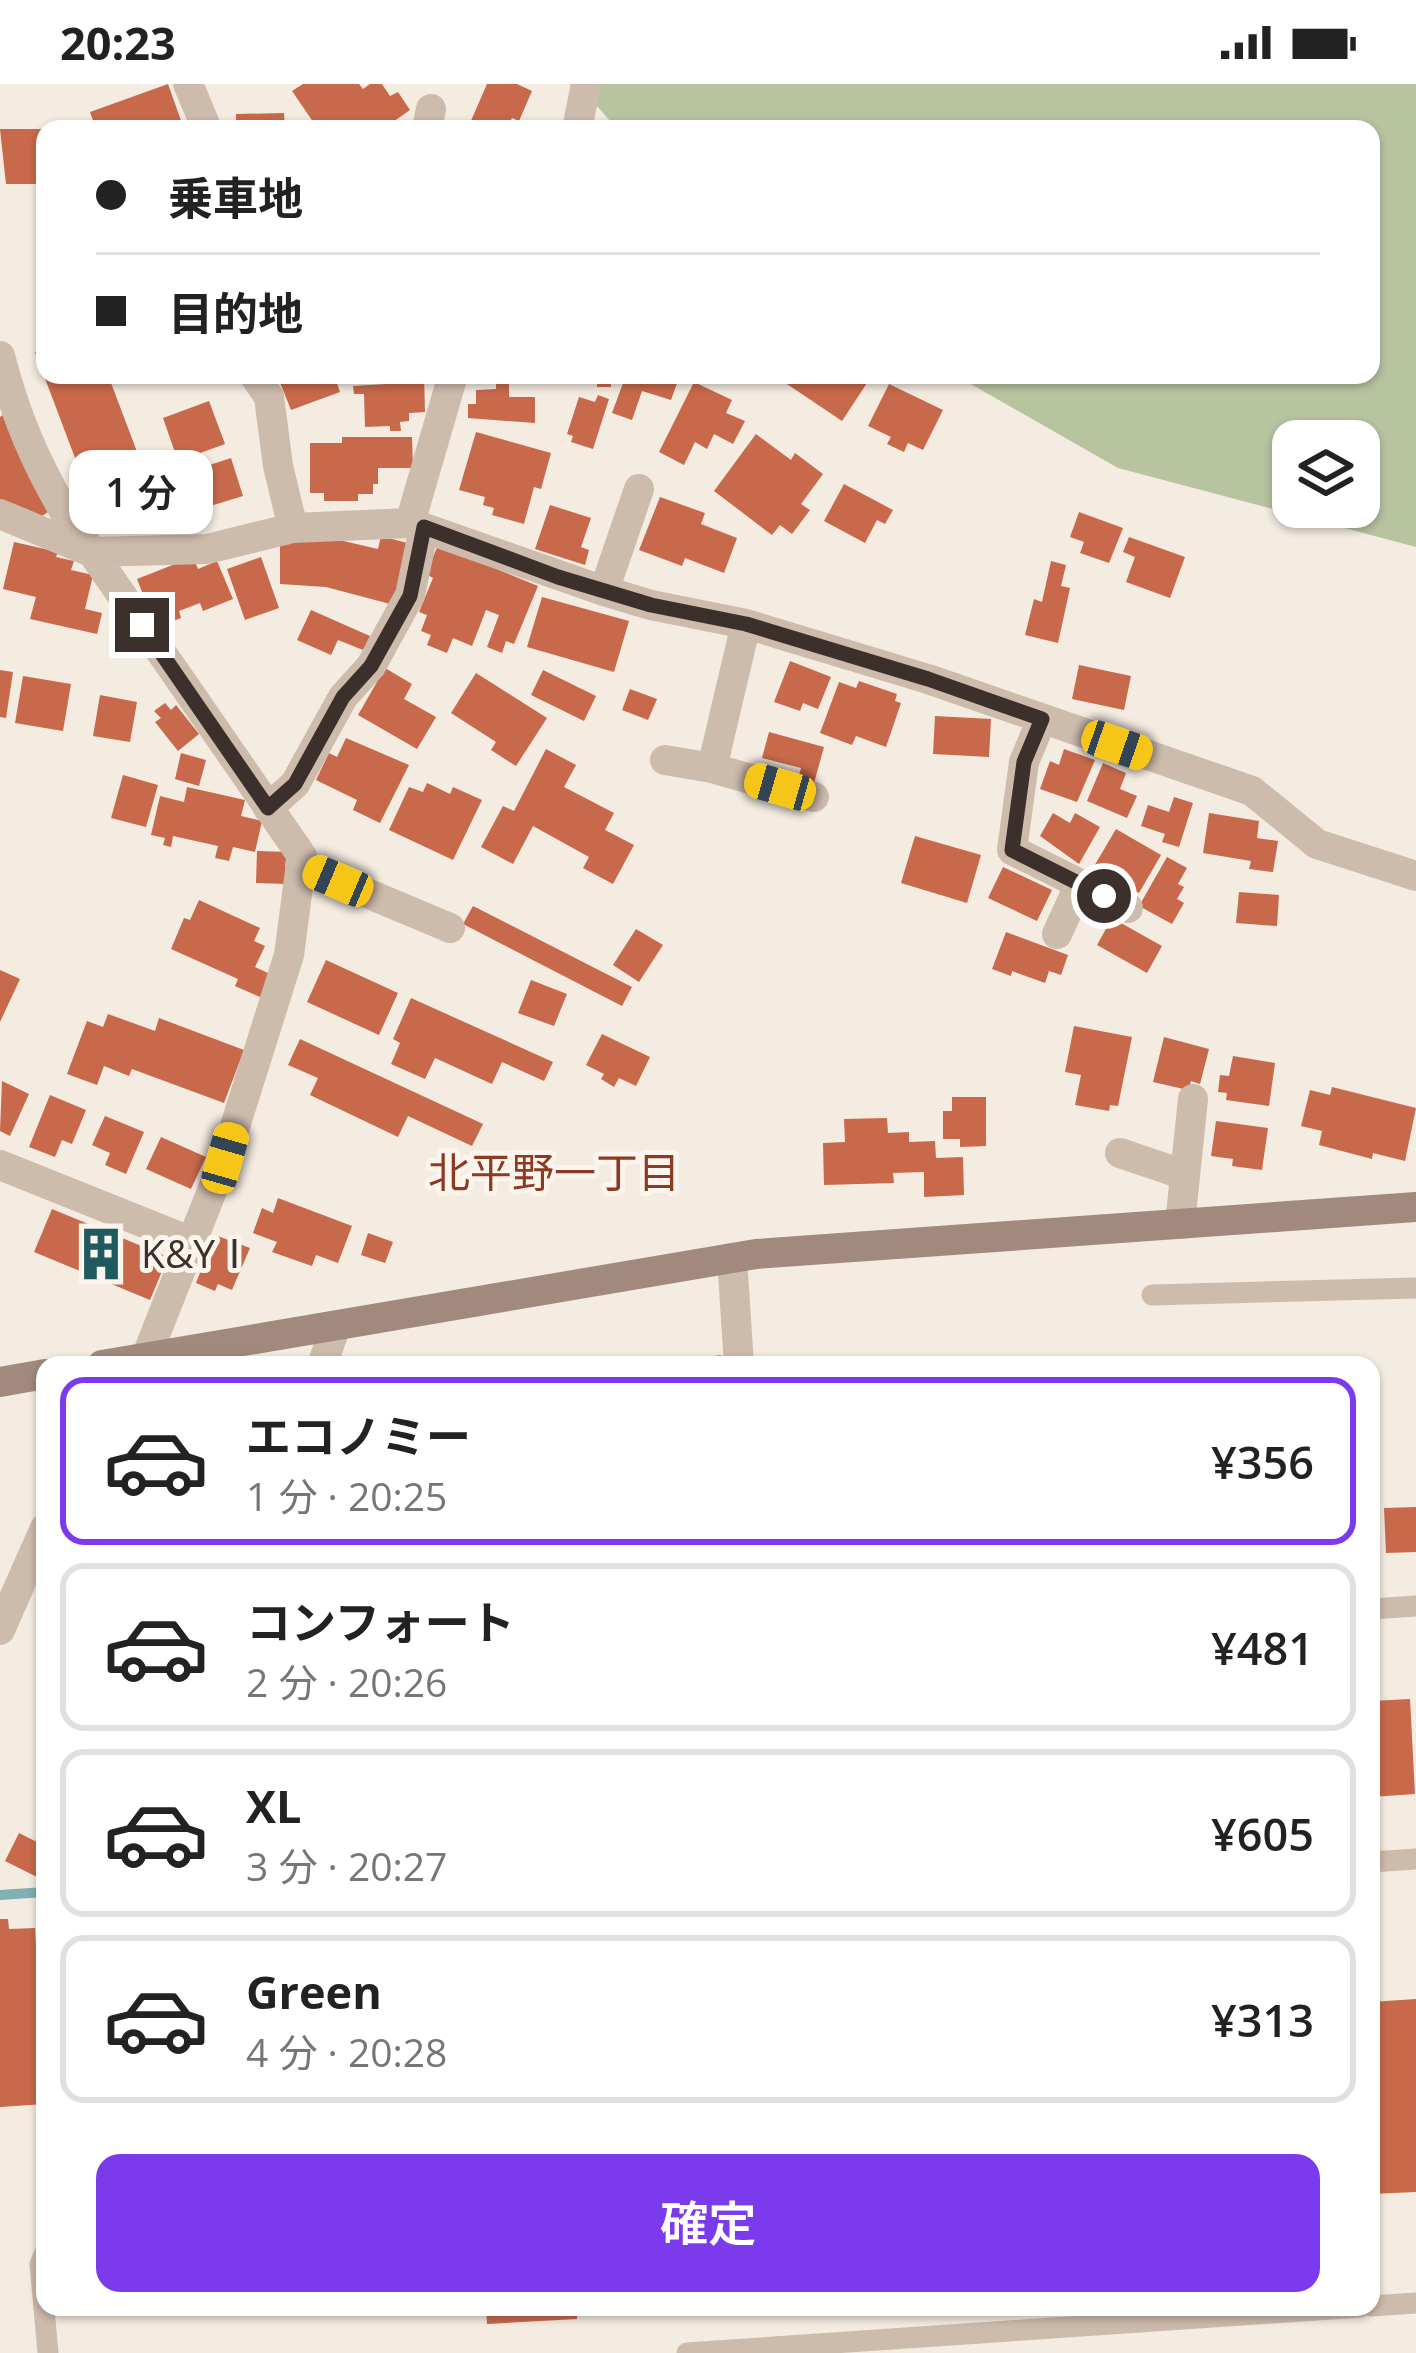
<!DOCTYPE html>
<html lang="ja">
<meta charset="utf-8">
<style>
:root{--surface:#fff;--page:#f2f2f2;--text:#222;--muted:#767676;--line:#e0e0e0;--accent:#7c3aed}
body{margin:0;font-family:"Open Sans","Noto Sans JP",sans-serif;background:var(--page);color:var(--text);height:100vh;display:flex;flex-direction:column;font-size:45px;white-space:nowrap}
*{box-sizing:border-box;margin:0}
p{font-size:39px;color:var(--muted)}
.icon{flex:none;width:66px;height:66px;fill:none;stroke:currentColor;stroke-width:2;stroke-linecap:round;stroke-linejoin:round}
.map{position:relative;flex:1;overflow:hidden}
.sheet{position:absolute;left:36px;top:1272px;width:1344px;height:960px;display:flex;flex-direction:column;background:var(--surface);border-radius:24px;box-shadow:0 3px 9px #0004}
.sheet>*{flex:none}
.top-card{position:absolute;left:36px;top:36px;width:1344px;height:264px;border-radius:24px;box-shadow:0 3px 9px #0004;display:grid;align-content:center;height:264px;padding:0 60px;background:var(--surface)}
.buttons{position:absolute;left:1272px;top:336px;display:grid;gap:24px}
.buttons a{display:grid;place-items:center;width:108px;height:108px;border-radius:24px;background:var(--surface);box-shadow:0 3px 9px #0004;font-size:60px}
.end{position:absolute;width:54px;height:54px;margin:-27px;border:15px solid #3b302b;background:#fff;box-shadow:0 0 0 6px #fff}
.from{border-radius:50%}
.bubble{position:absolute;height:84px;border-radius:24px;background:var(--surface);box-shadow:0 3px 9px #0004;font-size:39px;font-weight:600;line-height:84px;text-align:center}
.car{position:absolute;width:36px;height:72px;margin:-36px -18px;border-radius:15px;box-shadow:0 0 9px 3px #0007;background:linear-gradient(#f5c518 24%,#345 0 40%,#f5c518 0 76%,#345 0 86%,#f5c518 0)}
.top-card b{display:flex;align-items:center;gap:42px;height:114px;font-size:45px}
.top-card b+b{border-top:3px solid var(--line)}
.top-card i{width:30px;height:30px;background:var(--text)}
ul{padding:21px 0 0;list-style:none}
li{display:flex;align-items:center;gap:36px;height:168px;margin:0 24px 18px;padding:0 36px;border:6px solid var(--line);border-radius:24px}
li div{flex:1}
li b{display:block;font-size:45px}
li em{font-style:normal;font-weight:600}
li.selected{border-color:var(--accent)}
li>.icon{width:108px;height:108px;stroke-width:1.5}
.action{display:flex;gap:24px;margin-top:auto;padding:24px 60px}
.action a{flex:1;height:138px;border-radius:24px;background:var(--accent);color:#fff;font-size:48px;font-weight:600;line-height:138px;text-align:center}
.status{display:flex;justify-content:space-between;align-items:center;height:84px;padding:0 60px;background:var(--surface);direction:ltr}
.status svg{height:33px;fill:currentColor}
.map>svg:first-child{display:block}
</style>
<div class="status"><b>20:23</b><svg viewBox="0 0 49 12"><path d="M0 12V9h3v3zM5 12V6h3v6zM10 12V3h3v9zM15 12V0h3v12zM26 1h20v11H26zM47 4h2v5h-2z"/></svg></div>
<div class="map">
<svg width="1416" height="2269" viewBox="0 0 1416 2269">
<rect width="100%" height="100%" fill="#f4ebe1"/>
<path fill="#b8c4a0" fill-rule="evenodd" d="M578 0H1416V463L1118 384 955 291H1371V45H617ZM1293 357H1359V423H1293Z"/>
<g fill="none" stroke-linecap="round" stroke-linejoin="round">
<path stroke="#7fb0b2" stroke-width="10" d="M717 1281 719 1276
M0 1811 45 1808"/>
</g>
<path fill="#c8694b" d="M168 0 184 45H96L90 28Z
M303 0H359L363 5 370 0H382L390 12 398 8 410 26 383 45 377 37 366 45H318L292 7Z
M487 0H517L532 7 519 37 512 34 507 45H484L470 39Z
M284 29 285 45H223V39L236 38V30Z
M0 45H45V100H6Z
M45 264V291H108L156 418 100 440 35 268Z
M277 291H334L340 308 291 326Z
M404 291H424L425 328 409 329V337L400 338 401 347H390V342L365 343 364 310H354L353 302 404 299Z
M597 291H611V303H597Z
M626 291H680L671 316 642 307 632 336 612 329Z
M793 291H855L867 299 842 337 787 300Z
M694 298 732 316 726 329 745 337 733 360 714 350 707 365 695 358 684 381 659 368Z
M496 300H509V313H535V339L468 334V320H476V306L496 305Z
M889 300 943 326 923 366 908 359 904 368 887 360 891 353 868 342Z
M598 311 609 315 593 365 571 358 573 352 567 350 579 313 595 318Z
M209 317 225 360 178 377 163 334Z
M3 331 48 428 42 432 0 418V333Z
M476 348 551 369 541 405 534 403 524 440 492 431 494 424 483 421 485 413 459 406Z
M756 350 791 376 795 369 823 390 801 420 810 426 792 450 780 441 772 451 714 407Z
M342 353H412L413 384H378V400H373V410H358V417H324V409H310V359H342Z
M231 374 243 412 194 427 182 390Z
M844 400 893 426 885 440 877 436 865 459 824 437Z
M660 413 705 429 701 440 737 454 724 489 685 474 682 482 639 466Z
M550 421 591 434 581 463 589 466 585 481 535 465Z
M1079 428 1123 444 1109 479 1080 469 1084 458 1070 453Z
M381 452 411 460 394 521 326 503 280 500V460L326 453 378 465Z
M1129 453 1185 473 1170 514 1126 498 1135 473 1123 468Z
M14 458 58 468 56 473 74 477 71 486 93 491 85 525 102 529 97 550 30 535 36 513 3 505Z
M438 461 538 502 514 560 506 557 502 569 487 563 499 531 486 526 472 562 453 554 447 569 427 561 431 551 421 547 427 531 419 528 433 494 426 490Z
M193 473 198 485 217 477 233 515 203 527 200 519 179 527 181 534 156 544 137 495Z
M261 473 279 524 245 536 227 485Z
M1051 477 1066 481 1061 502 1070 504 1058 559 1025 551 1034 515 1042 518Z
M542 513 629 537 614 588 527 563Z
M311 526 370 552 363 566 338 556 331 571 297 556Z
M790 577 831 593 818 625 803 619 800 627 774 618Z
M1079 581 1131 592 1124 626 1072 615Z
M385 584 412 600 404 615 436 633 417 665 358 631Z
M0 586 13 588 6 634 0 633Z
M543 586 596 612 584 637 531 611Z
M476 589 547 634 516 682 491 666 496 658 451 629Z
M23 592 71 600 63 647 15 639Z
M859 597 897 610 895 617 901 619 886 663 856 652 852 661 820 649 839 598 856 604Z
M630 605 657 615 648 636 622 626Z
M100 611 137 618 130 658 93 652Z
M165 619 171 626 176 621 199 650 178 667 155 638 161 634 154 627Z
M935 632 991 635 989 673 933 670Z
M769 648 824 663 814 699 798 695 801 684 762 674Z
M346 654 409 681 380 739 353 726 357 716 316 696 329 669 337 673Z
M546 665 576 681 564 703 614 729 605 746 634 761 613 800 583 784 589 773 533 742 513 780 481 763 503 722 514 727Z
M1064 665 1095 676 1077 718 1040 705 1050 677 1059 681Z
M181 669 206 676 199 702 175 695Z
M1103 679 1126 689 1120 705 1137 712 1127 734 1087 717Z
M123 691 158 701 146 743 111 734Z
M427 699 450 710 453 703 482 716 453 776 389 746 409 703 423 708Z
M187 703 245 716 241 732 262 737 255 768 233 763 229 777 215 774 218 762 173 752 171 763 163 761 165 754 151 751 160 712 184 718Z
M1174 713 1193 719 1179 763 1162 758 1165 750 1141 742 1148 721 1169 728Z
M1053 729 1070 739 1075 729 1100 743 1079 780 1040 752Z
M1209 729 1259 737 1257 754 1278 757 1273 788 1249 785 1251 777 1203 769Z
M1116 745 1161 771 1139 809 1093 784Z
M915 752 981 771 967 819 901 799Z
M257 767 288 768 287 800 256 799Z
M1167 773 1187 784 1178 800 1184 803 1177 815 1184 819 1172 840 1139 822Z
M1003 783 1052 806 1037 837 988 814Z
M1239 808 1279 811 1277 842 1236 839Z
M199 816 260 844 254 857 265 862 255 883 270 890 260 913 235 902 238 895 171 865 184 834 190 836Z
M473 822 632 903 622 922 463 840Z
M1112 834 1162 862 1147 889 1097 861Z
M636 845 663 861 639 898 613 881Z
M1006 848 1068 871 1061 891 1049 887 1045 899 1012 887 1011 892 992 885Z
M326 876 398 909 379 951 307 918Z
M0 886 20 895 0 938Z
M531 896 567 910 554 942 518 929Z
M411 914 553 978 544 997 502 978 492 1000 435 974 425 995 391 980 400 959 393 955Z
M108 930 155 947 159 934 244 966 224 1019 132 985 129 992 104 982 97 1001 67 990 87 937 103 943Z
M1074 942 1132 953 1118 1022 1110 1021 1109 1027 1075 1021 1081 991 1065 988Z
M602 950 650 973 636 1002 619 994 614 1003 601 995 604 990 586 981Z
M1164 953 1209 965 1200 1000 1191 997 1188 1006 1153 998Z
M300 955 483 1040 472 1062 408 1032 398 1053 310 1011 318 994 288 981Z
M1233 972 1275 979 1269 1022 1226 1016 1227 1009 1218 1008 1220 991 1229 992Z
M2 997 29 1010 10 1052 0 1047Z
M1332 1003 1416 1024 1405 1077 1373 1069 1372 1075 1319 1061 1322 1047 1301 1042 1310 1006 1330 1011Z
M50 1011 86 1026 72 1060 62 1056 55 1073 29 1063Z
M952 1013H986V1062L960 1063V1055H943V1027H952Z
M105 1032 144 1048 126 1090 105 1081 110 1069 92 1061Z
M887 1034 888 1049 909 1048V1058L935 1057 936 1074 963 1073 964 1111 924 1113V1088L893 1089 894 1099 824 1101 823 1059 845 1058 844 1035Z
M1216 1037 1268 1044 1262 1086 1232 1082 1233 1075 1211 1072Z
M161 1053 206 1073 191 1105 146 1085Z
M278 1114 352 1142 338 1179 316 1171 312 1182 272 1168 277 1158 253 1149 262 1124 273 1129Z
M52 1125 168 1173 150 1216 34 1168Z
M368 1149 393 1158 385 1179 361 1171Z
M215 1151 250 1164 232 1206 218 1200 215 1207 196 1199Z
M1416 1423V1468L1386 1469 1384 1424Z
M1410 1615 1415 1710 1371 1713V1617Z
M19 1749 45 1762V1797L5 1777Z
M0 1835H8L9 1845 35 1844 45 2020 0 2023Z
M1416 1915V2108L1371 2110V1918Z
M486 2223H577V2235L487 2240Z"/>
<g fill="none" stroke-linecap="round" stroke-linejoin="round">
<path stroke="#cdbbac" stroke-width="21" d="M1152 1211 1416 1204
M1371 1525 1416 1522
M1371 1778 1416 1775
M45 2168 40 2180 48 2269
M1371 2222 1416 2219
M687 2269 1360 2223"/>
<path stroke="#cdbbac" stroke-width="30" d="M188 0 207 45
M427 45 431 25
M577 45 586 0
M0 272C15 331 36 380 67 432L302 772 289 871 225 1074 145 1276
M254 291 269 313 278 382 293 444
M0 430 91 468 207 465 293 444 410 439 604 507 651 521 746 540 928 595 1252 707 1317 760 1416 792
M410 439 453 291
M604 507 639 405
M1042 635 1024 678 1012 766 1128 824
M665 676 712 684 814 713
M712 684 746 540
M268 724 295 700 343 613 371 582 410 511 424 444
M300 781 450 844
M1057 850 1080 800
M1120 1069 1185 1091
M0 1081 192 1158
M1180 1140 1193 1015
M732 1174 739 1281
M322 1281 336 1242
M0 1546 45 1444"/>
<path stroke="#a18a7d" stroke-width="30" d="M102 1281 756 1170 1416 1123
M0 1298 45 1290"/>
</g>
<g fill="none" stroke-linecap="round" stroke-linejoin="round">
<path stroke="#3b302b" stroke-width="15" d="M142 541 268 724 295 700 343 613 371 582 410 512 424 443 558 493 651 521 746 540 928 595 1042 635 1024 678 1012 766 1104 812"/>
</g>
<defs>
<symbol id="building-bare" viewBox="-9 -9 18 18"><path d="M-4-6H4V6H1V3H-1V6H-4ZM-2.5-4.3h1.7v1.8h-1.7ZM.8-4.3h1.7v1.8H.8ZM-2.5-1h1.7V.8h-1.7ZM.8-1h1.7V.8H.8Z" fill="#1f5a5e" stroke="#fbf5ee" stroke-width="2.5" paint-order="stroke"/></symbol>
</defs>
<g fill-rule="evenodd">
<use href="#building-bare" x="63" y="1132" width="76" height="76"/>
</g>
<g text-anchor="middle" stroke-width="10" stroke-linejoin="round" paint-order="stroke">
<g font-size="39" fill="#3b302b" stroke="#fbf5ee" text-anchor="start">
<text x="141" y="1184">K&amp;YⅠ</text>
</g>
<g font-size="42" fill="#8c3b22" stroke="#fbf5ee">
<text x="554" y="1104">北平野一丁目</text>
</g>
</g>
</svg>
<div class="buttons">
<a><svg class="icon" aria-label="layers" viewBox="0 0 24 24"><path d="M12 4l9 5-9 5-9-5zM3 14l9 5 9-5"/></svg></a>
</div>
<i class="end from" style="left:1104px;top:812px"></i>
<i class="end" style="left:142px;top:541px"></i>
<div class="bubble" style="left:69px;top:366px;width:144px">1 分</div>
<i class="car" style="left:1117px;top:661px;rotate:109deg"></i>
<i class="car" style="left:780px;top:703px;rotate:286deg"></i>
<i class="car" style="left:338px;top:797px;rotate:293deg"></i>
<i class="car" style="left:225px;top:1074px;rotate:16deg"></i>
<div class="top-card">
<b><i class="from"></i>乗車地</b>
<b><i></i>目的地</b>
</div>
<section class="sheet">
<ul>
<li class="selected"><svg class="icon" aria-label="car" viewBox="0 0 24 24"><path d="M5 17H2v-5l4-1 3-4h7l3 4 3 1v5h-3M9 17h6M6 11h13"/><circle cx="7" cy="17" r="2"/><circle cx="17" cy="17" r="2"/></svg><div><b>エコノミー</b><p>1 分 · 20:25</p></div><em>¥356</em></li>
<li><svg class="icon" aria-label="car" viewBox="0 0 24 24"><path d="M5 17H2v-5l4-1 3-4h7l3 4 3 1v5h-3M9 17h6M6 11h13"/><circle cx="7" cy="17" r="2"/><circle cx="17" cy="17" r="2"/></svg><div><b>コンフォート</b><p>2 分 · 20:26</p></div><em>¥481</em></li>
<li><svg class="icon" aria-label="car" viewBox="0 0 24 24"><path d="M5 17H2v-5l4-1 3-4h7l3 4 3 1v5h-3M9 17h6M6 11h13"/><circle cx="7" cy="17" r="2"/><circle cx="17" cy="17" r="2"/></svg><div><b>XL</b><p>3 分 · 20:27</p></div><em>¥605</em></li>
<li><svg class="icon" aria-label="car" viewBox="0 0 24 24"><path d="M5 17H2v-5l4-1 3-4h7l3 4 3 1v5h-3M9 17h6M6 11h13"/><circle cx="7" cy="17" r="2"/><circle cx="17" cy="17" r="2"/></svg><div><b>Green</b><p>4 分 · 20:28</p></div><em>¥313</em></li>
</ul>
<div class="action"><a>確定</a></div>
</section>
</div>
